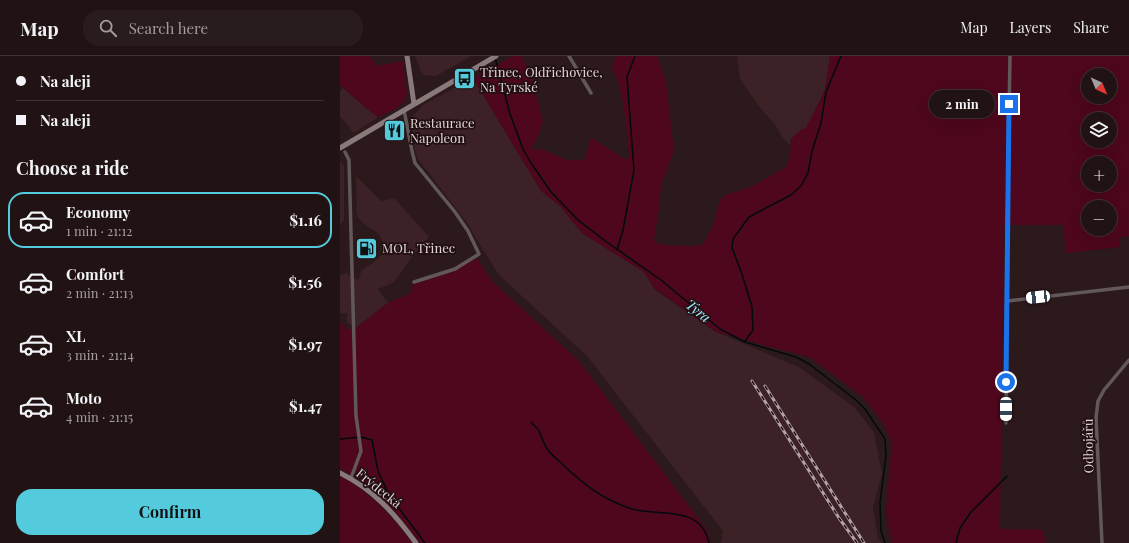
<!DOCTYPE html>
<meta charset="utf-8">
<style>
:root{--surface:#211314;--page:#291c1d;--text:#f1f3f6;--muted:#a29ea0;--line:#3e3234;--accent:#54cadd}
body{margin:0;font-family:"Playfair Display",serif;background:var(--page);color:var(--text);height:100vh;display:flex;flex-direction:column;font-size:15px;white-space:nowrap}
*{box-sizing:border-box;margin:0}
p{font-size:13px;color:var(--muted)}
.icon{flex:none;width:22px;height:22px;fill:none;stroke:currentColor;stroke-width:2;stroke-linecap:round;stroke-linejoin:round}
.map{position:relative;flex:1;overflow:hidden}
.details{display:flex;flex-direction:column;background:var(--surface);width:340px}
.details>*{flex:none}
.banner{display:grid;align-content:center;height:88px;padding:0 16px;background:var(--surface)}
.needle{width:26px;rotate:136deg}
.buttons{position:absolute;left:741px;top:12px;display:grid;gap:8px}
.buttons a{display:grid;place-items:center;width:36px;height:36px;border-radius:50%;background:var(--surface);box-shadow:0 4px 16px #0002,0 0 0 1px var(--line);font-size:20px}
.end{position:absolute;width:18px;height:18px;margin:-9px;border:5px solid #1a73e8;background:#fff;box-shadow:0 0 0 2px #fff}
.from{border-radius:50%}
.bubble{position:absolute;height:28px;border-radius:14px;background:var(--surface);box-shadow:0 4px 16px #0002,0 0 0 1px var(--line);font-size:13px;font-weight:700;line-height:28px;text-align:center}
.car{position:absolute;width:12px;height:24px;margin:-12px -6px;border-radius:5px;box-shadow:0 0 3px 1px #0007;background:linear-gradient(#fff 24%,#345 0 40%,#fff 0 76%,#345 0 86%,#fff 0)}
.banner b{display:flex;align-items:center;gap:14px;height:38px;font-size:15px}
.banner b+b{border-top:1px solid var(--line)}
.banner i{width:10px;height:10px;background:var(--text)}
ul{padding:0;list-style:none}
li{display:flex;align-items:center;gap:12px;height:56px;margin:0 8px 6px;padding:0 8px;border:2px solid transparent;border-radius:16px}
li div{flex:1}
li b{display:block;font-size:15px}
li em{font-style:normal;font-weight:700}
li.current{border-color:var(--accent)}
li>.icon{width:36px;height:36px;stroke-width:1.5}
h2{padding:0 16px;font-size:18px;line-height:48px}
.button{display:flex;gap:8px;margin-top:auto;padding:8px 16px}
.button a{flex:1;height:46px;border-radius:16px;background:var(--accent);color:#111;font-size:16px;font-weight:700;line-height:46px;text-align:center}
header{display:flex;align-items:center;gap:24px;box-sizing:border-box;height:56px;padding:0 20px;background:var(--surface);border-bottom:1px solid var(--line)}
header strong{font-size:19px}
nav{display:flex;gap:22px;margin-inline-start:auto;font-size:14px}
.search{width:280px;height:36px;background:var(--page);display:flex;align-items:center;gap:10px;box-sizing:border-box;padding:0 14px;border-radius:16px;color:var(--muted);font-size:15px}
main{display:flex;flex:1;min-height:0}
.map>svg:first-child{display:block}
</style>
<header>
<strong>Map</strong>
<div class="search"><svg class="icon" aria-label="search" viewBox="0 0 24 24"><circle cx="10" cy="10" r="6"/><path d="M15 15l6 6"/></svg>Search here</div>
<nav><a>Map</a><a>Layers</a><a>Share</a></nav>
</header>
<main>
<section class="details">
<div class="banner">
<b><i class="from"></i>Na aleji</b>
<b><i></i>Na aleji</b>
</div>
<h2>Choose a ride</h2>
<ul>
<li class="current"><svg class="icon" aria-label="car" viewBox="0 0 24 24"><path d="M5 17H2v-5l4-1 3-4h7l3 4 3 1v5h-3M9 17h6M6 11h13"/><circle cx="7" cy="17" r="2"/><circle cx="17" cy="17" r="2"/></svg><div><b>Economy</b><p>1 min · 21:12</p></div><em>$1.16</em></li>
<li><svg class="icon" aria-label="car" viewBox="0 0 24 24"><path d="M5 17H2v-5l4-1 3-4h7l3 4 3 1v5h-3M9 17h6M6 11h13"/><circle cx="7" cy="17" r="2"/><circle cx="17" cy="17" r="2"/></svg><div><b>Comfort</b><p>2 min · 21:13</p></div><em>$1.56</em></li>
<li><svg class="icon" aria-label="car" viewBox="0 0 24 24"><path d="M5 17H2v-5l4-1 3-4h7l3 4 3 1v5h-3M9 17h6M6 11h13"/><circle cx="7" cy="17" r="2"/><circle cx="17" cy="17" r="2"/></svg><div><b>XL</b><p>3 min · 21:14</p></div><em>$1.97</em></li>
<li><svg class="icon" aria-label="car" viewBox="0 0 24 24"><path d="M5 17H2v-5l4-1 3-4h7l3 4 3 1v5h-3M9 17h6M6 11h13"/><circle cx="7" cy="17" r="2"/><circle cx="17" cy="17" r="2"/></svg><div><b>Moto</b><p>4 min · 21:15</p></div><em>$1.47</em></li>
</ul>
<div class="button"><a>Confirm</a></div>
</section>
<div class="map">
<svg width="789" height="487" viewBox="0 0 789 487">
<rect width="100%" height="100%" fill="#2c191b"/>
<path fill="#3c2226" d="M75 0H131L96 20 85 19 81 16Z
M397 0H490L485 34 466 72 451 83 450 90 441 79 436 70 418 49 400 23Z
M133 22 198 130 220 150 242 177 304 216 315 234 376 276 459 311 514 351 534 376 542 418 533 452 538 482 542 487H381L383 475 247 300 159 219 138 186 128 168 78 103 75 95 72 61 83 49Z
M3 32 31 56 38 60 37 62 14 77 0 60V35Z
M0 105 4 110V165L0 168Z
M16 120 41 145 54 142 89 181 72 201 54 226 38 233 47 245 49 246 17 271 7 267V257H0V219L6 217 18 224 22 214 33 207 47 194 39 178 24 168 17 160Z"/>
<path fill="#4e071c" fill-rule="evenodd" d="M0 0H29L37 10 63 5 67 38 65 45 57 52 37 62V60L31 56 0 29Z
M173 0H181L189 14 203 65 197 83 191 92 194 94 202 93 226 104H245L251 81 286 104 289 99C286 70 285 38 272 11L276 0H317L326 26 334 95 321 129 319 153 314 183 318 188C328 189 355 192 363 188L372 172 380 144 385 139 408 132 420 126 446 111 450 101 451 83 461 74 466 72 485 34 490 0H789V180L779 182 780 191 726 197 723 169H664L660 472C675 475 689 472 703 474L706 487H552L548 470 546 454 552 386 542 366 523 341 471 302 376 276 315 233 304 216 242 177 220 150 202 136 198 130 133 22ZM748 19H770V41H748ZM748 63H770V85H748ZM748 107H770V129H748ZM748 151H770V173H748Z
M137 202 153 226 240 306 367 474 371 487H80C56 455 36 432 0 413V269L5 268 6 274 17 271 49 246 72 237 71 229 112 216Z
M0 420C30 436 52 460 72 487H0Z"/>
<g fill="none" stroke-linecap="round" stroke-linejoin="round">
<path stroke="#010b0e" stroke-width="1.5" d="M155 2 170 58 183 93 191 107 211 136 238 164 264 184 321 224 380 273 405 286 456 301 469 308 516 344 525 353 545 383 546 400 540 446 541 475 545 487
M277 194 283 174 294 114 287 21 295 0
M405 285 413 274 412 251 402 218 392 192 393 183 409 161 451 139 461 130 468 117 472 95 481 67 486 36 501 0
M191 366C193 369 197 371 199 375 202 381 204 389 208 394 212 400 219 404 223 409 246 430 262 443 292 453 320 461 361 448 369 487
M0 383 21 381 32 384 38 415 49 439 85 487
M616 487 620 472 631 456 667 420"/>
<path stroke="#635859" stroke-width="3.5" d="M229 0 251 37
M64 54 72 95 75 107 115 156 128 175 139 198 115 213 74 226
M5 96 9 104 16 360 21 395 11 422
M667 245 789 231
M666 367 667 177 670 0
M762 487 756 362 758 345 764 334 789 304"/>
<path stroke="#8a797b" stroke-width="5" d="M67 0 74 48
M0 92 156 0
M0 417C34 434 54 457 76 487"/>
<defs>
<path id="rail" d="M412 325 499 462 517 487
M425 330 524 487"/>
</defs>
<use href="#rail" stroke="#b3a3a5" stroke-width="3"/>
<use href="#rail" stroke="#220f12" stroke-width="1.5" stroke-dasharray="4.5" stroke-linecap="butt"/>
</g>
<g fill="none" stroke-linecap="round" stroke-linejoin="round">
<path stroke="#1a73e8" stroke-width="5" d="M666 326 669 48"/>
</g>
<defs>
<symbol id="bus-square" viewBox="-11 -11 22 22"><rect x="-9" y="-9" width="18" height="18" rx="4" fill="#54cadd" stroke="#220f12"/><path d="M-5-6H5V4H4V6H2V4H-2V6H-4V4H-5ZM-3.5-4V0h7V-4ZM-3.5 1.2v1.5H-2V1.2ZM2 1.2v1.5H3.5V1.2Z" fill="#111"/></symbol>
<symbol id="restaurant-square" viewBox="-11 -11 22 22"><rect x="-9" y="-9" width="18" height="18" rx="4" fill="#54cadd" stroke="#220f12"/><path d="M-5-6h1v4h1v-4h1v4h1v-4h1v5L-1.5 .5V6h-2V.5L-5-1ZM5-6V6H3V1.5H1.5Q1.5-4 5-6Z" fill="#111"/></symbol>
<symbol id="fuel-square" viewBox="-11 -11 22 22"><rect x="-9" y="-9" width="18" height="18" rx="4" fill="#54cadd" stroke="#220f12"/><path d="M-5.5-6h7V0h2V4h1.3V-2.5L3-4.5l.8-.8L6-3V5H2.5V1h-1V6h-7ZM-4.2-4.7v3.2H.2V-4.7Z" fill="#111"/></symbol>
</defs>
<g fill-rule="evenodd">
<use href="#bus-square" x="112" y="10" width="25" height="25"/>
<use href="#restaurant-square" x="42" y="62" width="25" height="25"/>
<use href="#fuel-square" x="14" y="180" width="25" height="25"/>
</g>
<g text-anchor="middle" stroke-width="3.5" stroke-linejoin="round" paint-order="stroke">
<g font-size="13" fill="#e1d3d4" stroke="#220f12" text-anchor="start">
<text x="140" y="21">Třinec, Oldřichovice,<tspan x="140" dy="15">Na Tyrské</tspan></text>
<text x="70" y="72">Restaurace<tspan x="70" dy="15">Napoleon</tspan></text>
<text x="42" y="197">MOL, Třinec</text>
</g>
<g font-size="13" fill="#e1d3d4" stroke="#220f12">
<text transform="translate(748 390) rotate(-91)" y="5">Odbojářů</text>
<text transform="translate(39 432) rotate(39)" y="5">Frýdecká</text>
</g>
<g font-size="14" font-style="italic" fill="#9ceefc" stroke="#220f12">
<text transform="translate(358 255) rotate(39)" y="5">Tyra</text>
</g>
</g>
</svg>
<div class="buttons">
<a><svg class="needle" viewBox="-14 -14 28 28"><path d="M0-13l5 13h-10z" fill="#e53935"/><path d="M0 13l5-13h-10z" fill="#a29ea0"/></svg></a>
<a><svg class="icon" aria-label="layers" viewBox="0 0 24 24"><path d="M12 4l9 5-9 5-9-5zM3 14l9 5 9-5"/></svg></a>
<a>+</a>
<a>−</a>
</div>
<i class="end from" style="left:666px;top:326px"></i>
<i class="end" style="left:669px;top:48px"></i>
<div class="bubble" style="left:589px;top:34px;width:66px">2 min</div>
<i class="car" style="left:698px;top:241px;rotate:264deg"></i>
<i class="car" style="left:666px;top:353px;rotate:180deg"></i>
</div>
</main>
